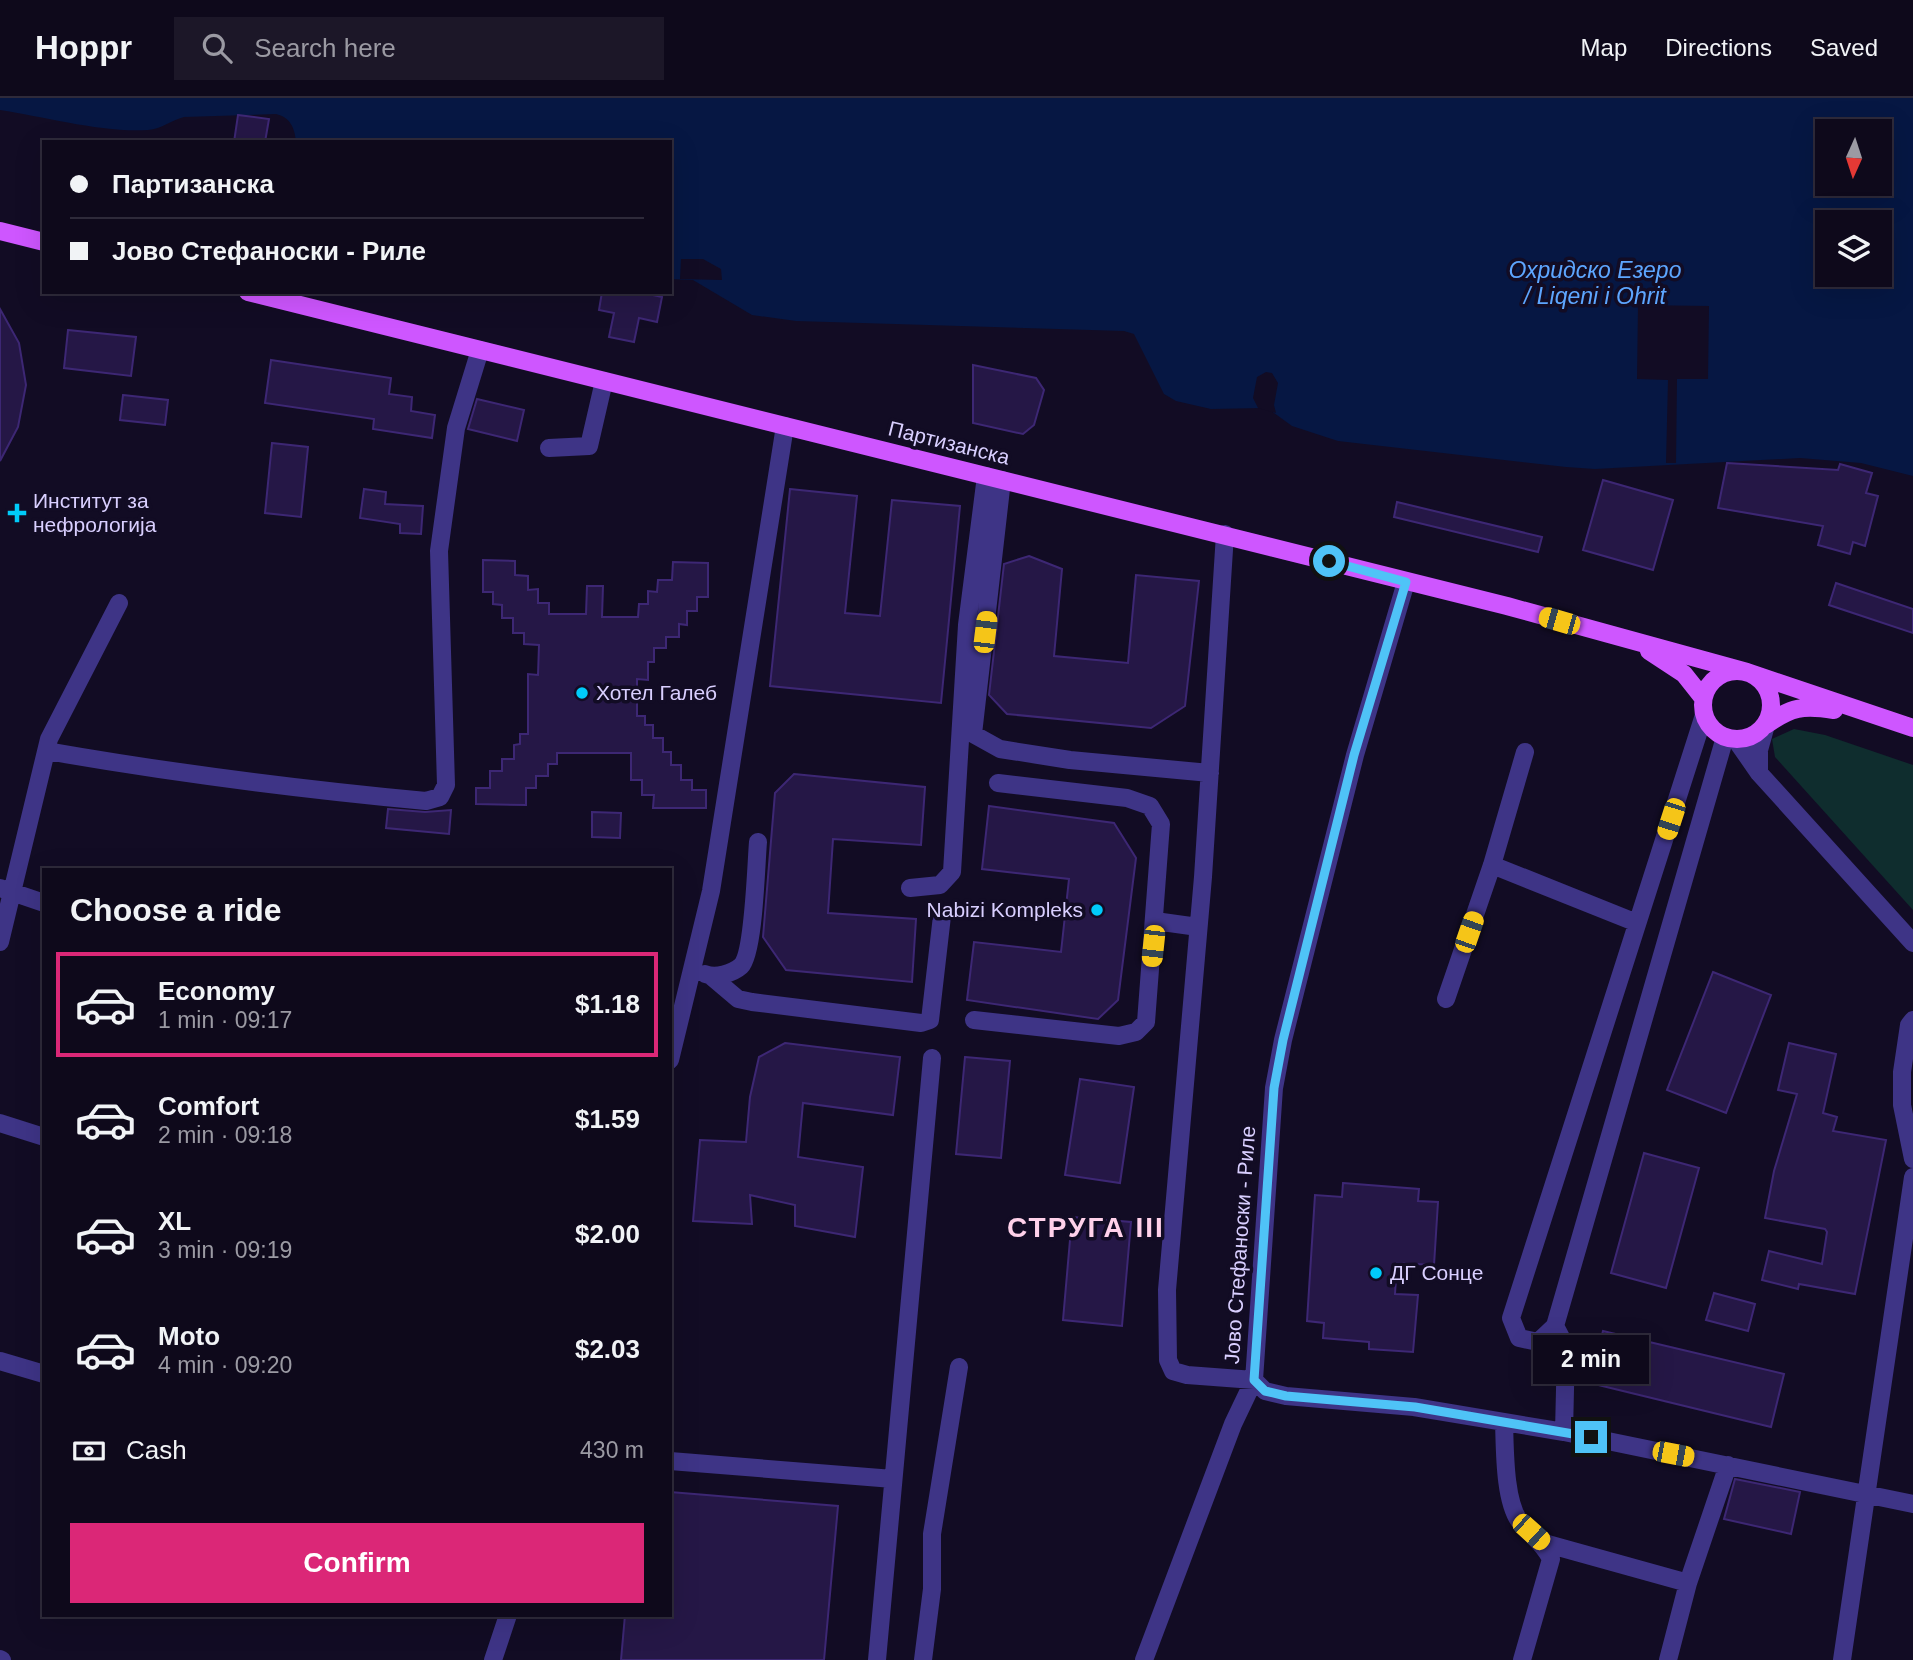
<!DOCTYPE html>
<meta charset="utf-8">
<style>
:root{--surface:#0e091b;--page:#1c1728;--text:#f1f3f6;--muted:#9b9aa3;--line:#2e2a3a;--accent:#db2777}
body{margin:0;font-family:Arial,sans-serif;background:var(--page);color:var(--text);height:100vh;display:flex;flex-direction:column;font-size:26px;white-space:nowrap}
*{box-sizing:border-box;margin:0}
p{font-size:23px;color:var(--muted)}
.icon{flex:none;width:38px;height:38px;fill:none;stroke:currentColor;stroke-width:2;stroke-linecap:round;stroke-linejoin:round}
.map{position:relative;flex:1;overflow:hidden}
.details{position:absolute;left:42px;top:770px;width:630px;height:749px;display:flex;flex-direction:column;background:var(--surface);border-radius:0px;box-shadow:0 7px 28px #0002,0 0 0 2px var(--line)}
.details>*{flex:none}
.top-card{position:absolute;left:42px;top:42px;width:630px;height:154px;border-radius:0px;box-shadow:0 7px 28px #0002,0 0 0 2px var(--line);display:grid;align-content:center;height:154px;padding:0 28px;background:var(--surface)}
.needle{width:46px;rotate:183deg}
.controls{position:absolute;left:1815px;top:21px;display:grid;gap:14px}
.controls a{display:grid;place-items:center;width:77px;height:77px;border-radius:0px;background:var(--surface);box-shadow:0 7px 28px #0002,0 0 0 2px var(--line);font-size:35px}
.end{position:absolute;width:32px;height:32px;margin:-16px;border:9px solid #4fc3f7;background:#111;box-shadow:0 0 0 4px #111}
.from{border-radius:50%}
.bubble{position:absolute;height:49px;border-radius:0px;background:var(--surface);box-shadow:0 7px 28px #0002,0 0 0 2px var(--line);font-size:23px;font-weight:700;line-height:49px;text-align:center}
.car{position:absolute;width:21px;height:42px;margin:-21px -10px;border-radius:9px;box-shadow:0 0 5px 2px #0007;background:linear-gradient(#f5c518 24%,#345 0 40%,#f5c518 0 76%,#345 0 86%,#f5c518 0)}
.top-card b{display:flex;align-items:center;gap:24px;height:66px;font-size:26px}
.top-card b+b{border-top:2px solid var(--line)}
.top-card i{width:18px;height:18px;background:var(--text)}
ul{padding:0;list-style:none}
li{display:flex;align-items:center;gap:21px;height:105px;margin:0 14px 10px;padding:0 14px;border:4px solid transparent;border-radius:0px}
li div{flex:1}
li b{display:block;font-size:26px}
li em{font-style:normal;font-weight:700}
li.current{border-color:var(--accent)}
li>.icon{width:63px;height:63px;stroke-width:1.5}
h2{padding:0 28px;font-size:32px;line-height:84px}
.pay{display:flex;align-items:center;gap:18px;height:77px;padding:0 28px;font-size:26px}
.pay p{margin-inline-start:auto}
.button{display:flex;gap:14px;margin-top:auto;padding:14px 28px}
.button a{flex:1;height:80px;border-radius:0px;background:var(--accent);color:#fff;font-size:28px;font-weight:700;line-height:80px;text-align:center}
header{display:flex;align-items:center;gap:42px;box-sizing:border-box;height:98px;padding:0 35px;background:var(--surface);border-bottom:2px solid var(--line)}
header strong{font-size:33px}
nav{display:flex;gap:38px;margin-inline-start:auto;font-size:24px}
.search{width:490px;height:63px;background:var(--page);display:flex;align-items:center;gap:18px;box-sizing:border-box;padding:0 24px;border-radius:0px;color:var(--muted);font-size:26px}
.map>svg:first-child{display:block}
</style>
<header>
<strong>Hoppr</strong>
<div class="search"><svg class="icon" aria-label="search" viewBox="0 0 24 24"><circle cx="10" cy="10" r="6"/><path d="M15 15l6 6"/></svg>Search here</div>
<nav><a>Map</a><a>Directions</a><a>Saved</a></nav>
</header>
<div class="map">
<svg width="1913" height="1562" viewBox="0 0 1913 1562">
<rect width="100%" height="100%" fill="#120c24"/>
<path fill="#0f2d2e" d="M1794 631 1825 637 1913 667V812L1775 659 1772 641Z"/>
<path fill="#061743" fill-rule="evenodd" d="M0 0H1913V378L1861 365 1800 360 1595 371 1566 369 1338 343 1292 328 1270 312 1262 310 1211 311 1176 303 1164 296 1134 236 1124 233 796 223 752 217 693 182 670 181V44H296C295 30 290 19 276 16L184 19C171 22 162 31 148 32 103 35 46 19 0 12ZM1827 33H1880V86H1827ZM1827 124H1880V177H1827Z"/>
<path fill="#120c24" d="M681 161H703L721 171 722 182 680 181Z
M1638 207 1709 208 1708 281H1677L1676 365H1666L1668 282 1637 281Z
M1266 274 1272 275 1278 285 1274 307 1276 315 1258 310 1253 300 1257 279Z"/>
<path fill="#251746" stroke="#3d2774" stroke-width="2" d="M238 17 269 21 265 44H234Z
M602 194H639L662 199 657 224 639 220 634 244 609 239 614 215 599 212Z
M0 211 19 245 26 287 18 329 0 363Z
M68 232 136 239 131 278 64 270Z
M271 262 391 280 389 296 412 299 411 313 435 317 432 340 373 331 374 321 265 305Z
M973 267 1036 280 1044 292 1034 327 1023 336 973 325Z
M123 297 168 302 165 327 120 322Z
M477 301 524 312 517 343 468 331Z
M272 345 308 349 301 419 265 415Z
M1727 365 1838 372 1840 366 1872 375 1866 395 1878 398 1865 448 1853 444 1850 456 1818 447 1823 428 1718 410Z
M1603 382 1673 402 1653 472 1583 452Z
M364 391 386 394 385 406 423 408 421 436 400 435V426L360 420Z
M790 391 857 398 845 515 880 518 892 402 960 408 941 605 770 588Z
M1397 404 1542 439 1538 454 1394 419Z
M1029 458 1062 471 1054 558 1128 565 1136 477 1199 483 1185 608 1151 630 1007 616 989 597 1004 466Z
M483 462 515 463V477L528 478V492L538 491V505H549V516H586L587 488H603L602 519H638L639 506H648V493L657 494 658 482H672L673 464 708 465V499H697V513H687V527L679 526V539H666V550H654V564H648V582L637 581V618H645V627H653V640H663V654H671V667H681V682H692V692H706V710H653L654 697H642V682H631V655H557V666H548V678H536V690H526V707L476 706V690H490V673H502V661H514V647L520 646V636H528V576L538 577 539 547 524 546V535H513V520H502V507L493 506V494H483Z
M1836 485 1913 511V535L1829 507Z
M794 676 925 689 921 747 833 741 828 815 916 821 912 884 786 872 763 839 775 695Z
M989 708 1114 725 1136 760 1118 902 1098 921 967 902 974 844 1061 854 1069 781 982 771Z
M388 711 425 714 451 712 449 736 386 730Z
M592 714 621 715 620 740 592 739Z
M1713 874 1771 897 1726 1015 1667 992Z
M785 945 900 959 893 1017 803 1005 798 1059 863 1069 855 1139 795 1128V1107L750 1097 752 1126 693 1123 700 1042 746 1044 750 999 759 959Z
M1789 945 1836 956 1823 1015 1837 1019 1833 1033 1886 1042 1855 1196 1799 1186 1798 1191 1762 1182 1769 1153 1822 1166 1827 1134 1825 1131 1765 1120 1774 1073 1797 996 1778 992Z
M965 959 1010 963 1001 1060 956 1056Z
M1080 981 1134 989 1120 1085 1065 1077Z
M1644 1055 1699 1070 1666 1190 1611 1175Z
M1343 1085 1419 1091 1418 1103 1438 1104 1434 1167 1397 1165 1395 1196 1418 1197 1413 1254 1369 1251V1244L1323 1240 1324 1225 1307 1223 1315 1097 1342 1099Z
M1072 1119 1131 1124 1122 1228 1063 1222Z
M1714 1195 1755 1206 1748 1233 1706 1222Z
M1603 1233 1784 1276 1771 1329 1590 1285Z
M1735 1381 1800 1394 1791 1436 1724 1421Z
M670 1394 838 1408 824 1562H621L625 1517H670Z"/>
<g fill="none" stroke-linecap="round" stroke-linejoin="round">
<path stroke="#3e3486" stroke-width="18" d="M549 350 589 348 604 283
M1002 382 973 636 1000 651 1070 662 1210 675
M1406 484 1355 657 1283 942 1274 990 1254 1282 1265 1293 1286 1298 1414 1309 1564 1334 1913 1406
M1704 617 1511 1220 1519 1240 1538 1244 1555 1228 1725 639
M1736 642 1759 675 1913 845
M47 653C173 675 298 691 426 703L440 699 446 687 439 453 456 330 480 252
M1759 675V652L1766 627
M1492 767 1637 825
M0 790 44 805
M910 790 940 787 952 774 967 527 986 378
M1155 823 1198 829
M0 844 49 641 119 505
M705 876C715 880 732 876 741 868 754 855 756 766 758 744
M712 879 738 901 752 904 921 925 930 922 942 818
M1446 901 1492 767 1525 654
M974 922 1119 938 1136 934 1146 924 1161 726 1150 708 1127 700 998 685
M1913 922 1909 927 1902 974V1007L1913 1061
M670 962 711 793 785 328
M0 1025 44 1039
M1555 1228 1566 1249 1564 1334
M0 1263 44 1276
M1504 1324C1505 1350 1504 1403 1520 1424 1531 1438 1543 1444 1551 1461L1522 1562
M670 1363 893 1381
M1544 1445 1688 1485
M0 1561 2 1562
M493 1562 508 1517
M877 1562 932 960
M923 1562 932 1491V1436L959 1269
M1144 1562 1233 1326 1254 1282 1187 1277 1173 1273 1168 1262 1167 1192 1203 779 1225 436
M1668 1562 1688 1485 1728 1367
M1842 1562 1913 1079"/>
<path stroke="#ce56ff" stroke-width="18" d="M0 133 44 144
M248 194 1507 508 1747 574 1913 630
M1649 553 1684 576 1703 600
M1703 607a34 34 0 1 1 68 0a34 34 0 1 1-68 0Z
M1766 627C1791 609 1803 607 1834 612"/>
</g>
<g fill="none" stroke-linecap="round" stroke-linejoin="round">
<path stroke="#4fc3f7" stroke-width="9" d="M1329 463 1406 484 1354 657 1283 942 1274 990 1254 1282 1265 1293 1286 1298 1415 1309 1591 1339"/>
</g>
<g fill="#00cbfa" stroke="#120c24" stroke-width="2.5">
<path d="M13.5 404.5h7v7h7v7h-7v7h-7v-7h-7v-7h7z"/>
<circle cx="582" cy="595" r="7"/>
<circle cx="1097" cy="812" r="7"/>
<circle cx="1376" cy="1175" r="7"/>
</g>
<g text-anchor="middle" stroke-width="7" stroke-linejoin="round" paint-order="stroke">
<g font-size="21" fill="#d9cfff" stroke="#120c24">
<text transform="translate(949 345) rotate(14)" y="7">Партизанска</text>
<text transform="translate(1240 1147) rotate(-86)" y="7">Јово Стефаноски - Риле</text>
</g>
<g font-size="21" fill="#d9cfff" stroke="#120c24" text-anchor="start">
<text x="33" y="410">Институт за<tspan x="33" dy="24">нефрологија</tspan></text>
<text x="596" y="602">Хотел Галеб</text>
<text x="1083" y="819" text-anchor="end">Nabizi Kompleks</text>
<text x="1390" y="1182">ДГ Сонце</text>
</g>
<g font-size="23" font-style="italic" fill="#5da6ff" stroke="#120c24">
<text x="1595" y="180">Охридско Езеро<tspan x="1595" dy="26">/ Liqeni i Ohrit</tspan></text>
</g>
<g font-size="28" font-weight="bold" letter-spacing="2" fill="#ffd1ea" stroke="#120c24">
<text x="1086" y="1139">СТРУГА III</text>
</g>
</g>
</svg>
<div class="controls">
<a><svg class="needle" viewBox="-14 -14 28 28"><path d="M0-13l5 13h-10z" fill="#e53935"/><path d="M0 13l5-13h-10z" fill="#9b9aa3"/></svg></a>
<a><svg class="icon" aria-label="layers" viewBox="0 0 24 24"><path d="M12 4l9 5-9 5-9-5zM3 14l9 5 9-5"/></svg></a>
</div>
<i class="end from" style="left:1329px;top:463px"></i>
<i class="end" style="left:1591px;top:1339px"></i>
<div class="bubble" style="left:1533px;top:1237px;width:116px">2 min</div>
<i class="car" style="left:1559px;top:523px;rotate:286deg"></i>
<i class="car" style="left:985px;top:534px;rotate:7deg"></i>
<i class="car" style="left:1671px;top:721px;rotate:198deg"></i>
<i class="car" style="left:1469px;top:834px;rotate:19deg"></i>
<i class="car" style="left:1153px;top:848px;rotate:186deg"></i>
<i class="car" style="left:1673px;top:1356px;rotate:101deg"></i>
<i class="car" style="left:1531px;top:1434px;rotate:132deg"></i>
<div class="top-card">
<b><i class="from"></i>Партизанска</b>
<b><i></i>Јово Стефаноски - Риле</b>
</div>
<section class="details">
<h2>Choose a ride</h2>
<ul>
<li class="current"><svg class="icon" aria-label="car" viewBox="0 0 24 24"><path d="M5 17H2v-5l4-1 3-4h7l3 4 3 1v5h-3M9 17h6M6 11h13"/><circle cx="7" cy="17" r="2"/><circle cx="17" cy="17" r="2"/></svg><div><b>Economy</b><p>1 min · 09:17</p></div><em>$1.18</em></li>
<li><svg class="icon" aria-label="car" viewBox="0 0 24 24"><path d="M5 17H2v-5l4-1 3-4h7l3 4 3 1v5h-3M9 17h6M6 11h13"/><circle cx="7" cy="17" r="2"/><circle cx="17" cy="17" r="2"/></svg><div><b>Comfort</b><p>2 min · 09:18</p></div><em>$1.59</em></li>
<li><svg class="icon" aria-label="car" viewBox="0 0 24 24"><path d="M5 17H2v-5l4-1 3-4h7l3 4 3 1v5h-3M9 17h6M6 11h13"/><circle cx="7" cy="17" r="2"/><circle cx="17" cy="17" r="2"/></svg><div><b>XL</b><p>3 min · 09:19</p></div><em>$2.00</em></li>
<li><svg class="icon" aria-label="car" viewBox="0 0 24 24"><path d="M5 17H2v-5l4-1 3-4h7l3 4 3 1v5h-3M9 17h6M6 11h13"/><circle cx="7" cy="17" r="2"/><circle cx="17" cy="17" r="2"/></svg><div><b>Moto</b><p>4 min · 09:20</p></div><em>$2.03</em></li>
</ul>
<div class="pay"><svg class="icon" aria-label="cash" viewBox="0 0 24 24"><path d="M3 7h18v10H3z"/><circle cx="12" cy="12" r="2"/></svg>Cash<p>430 m</p></div>
<div class="button"><a>Confirm</a></div>
</section>
</div>
